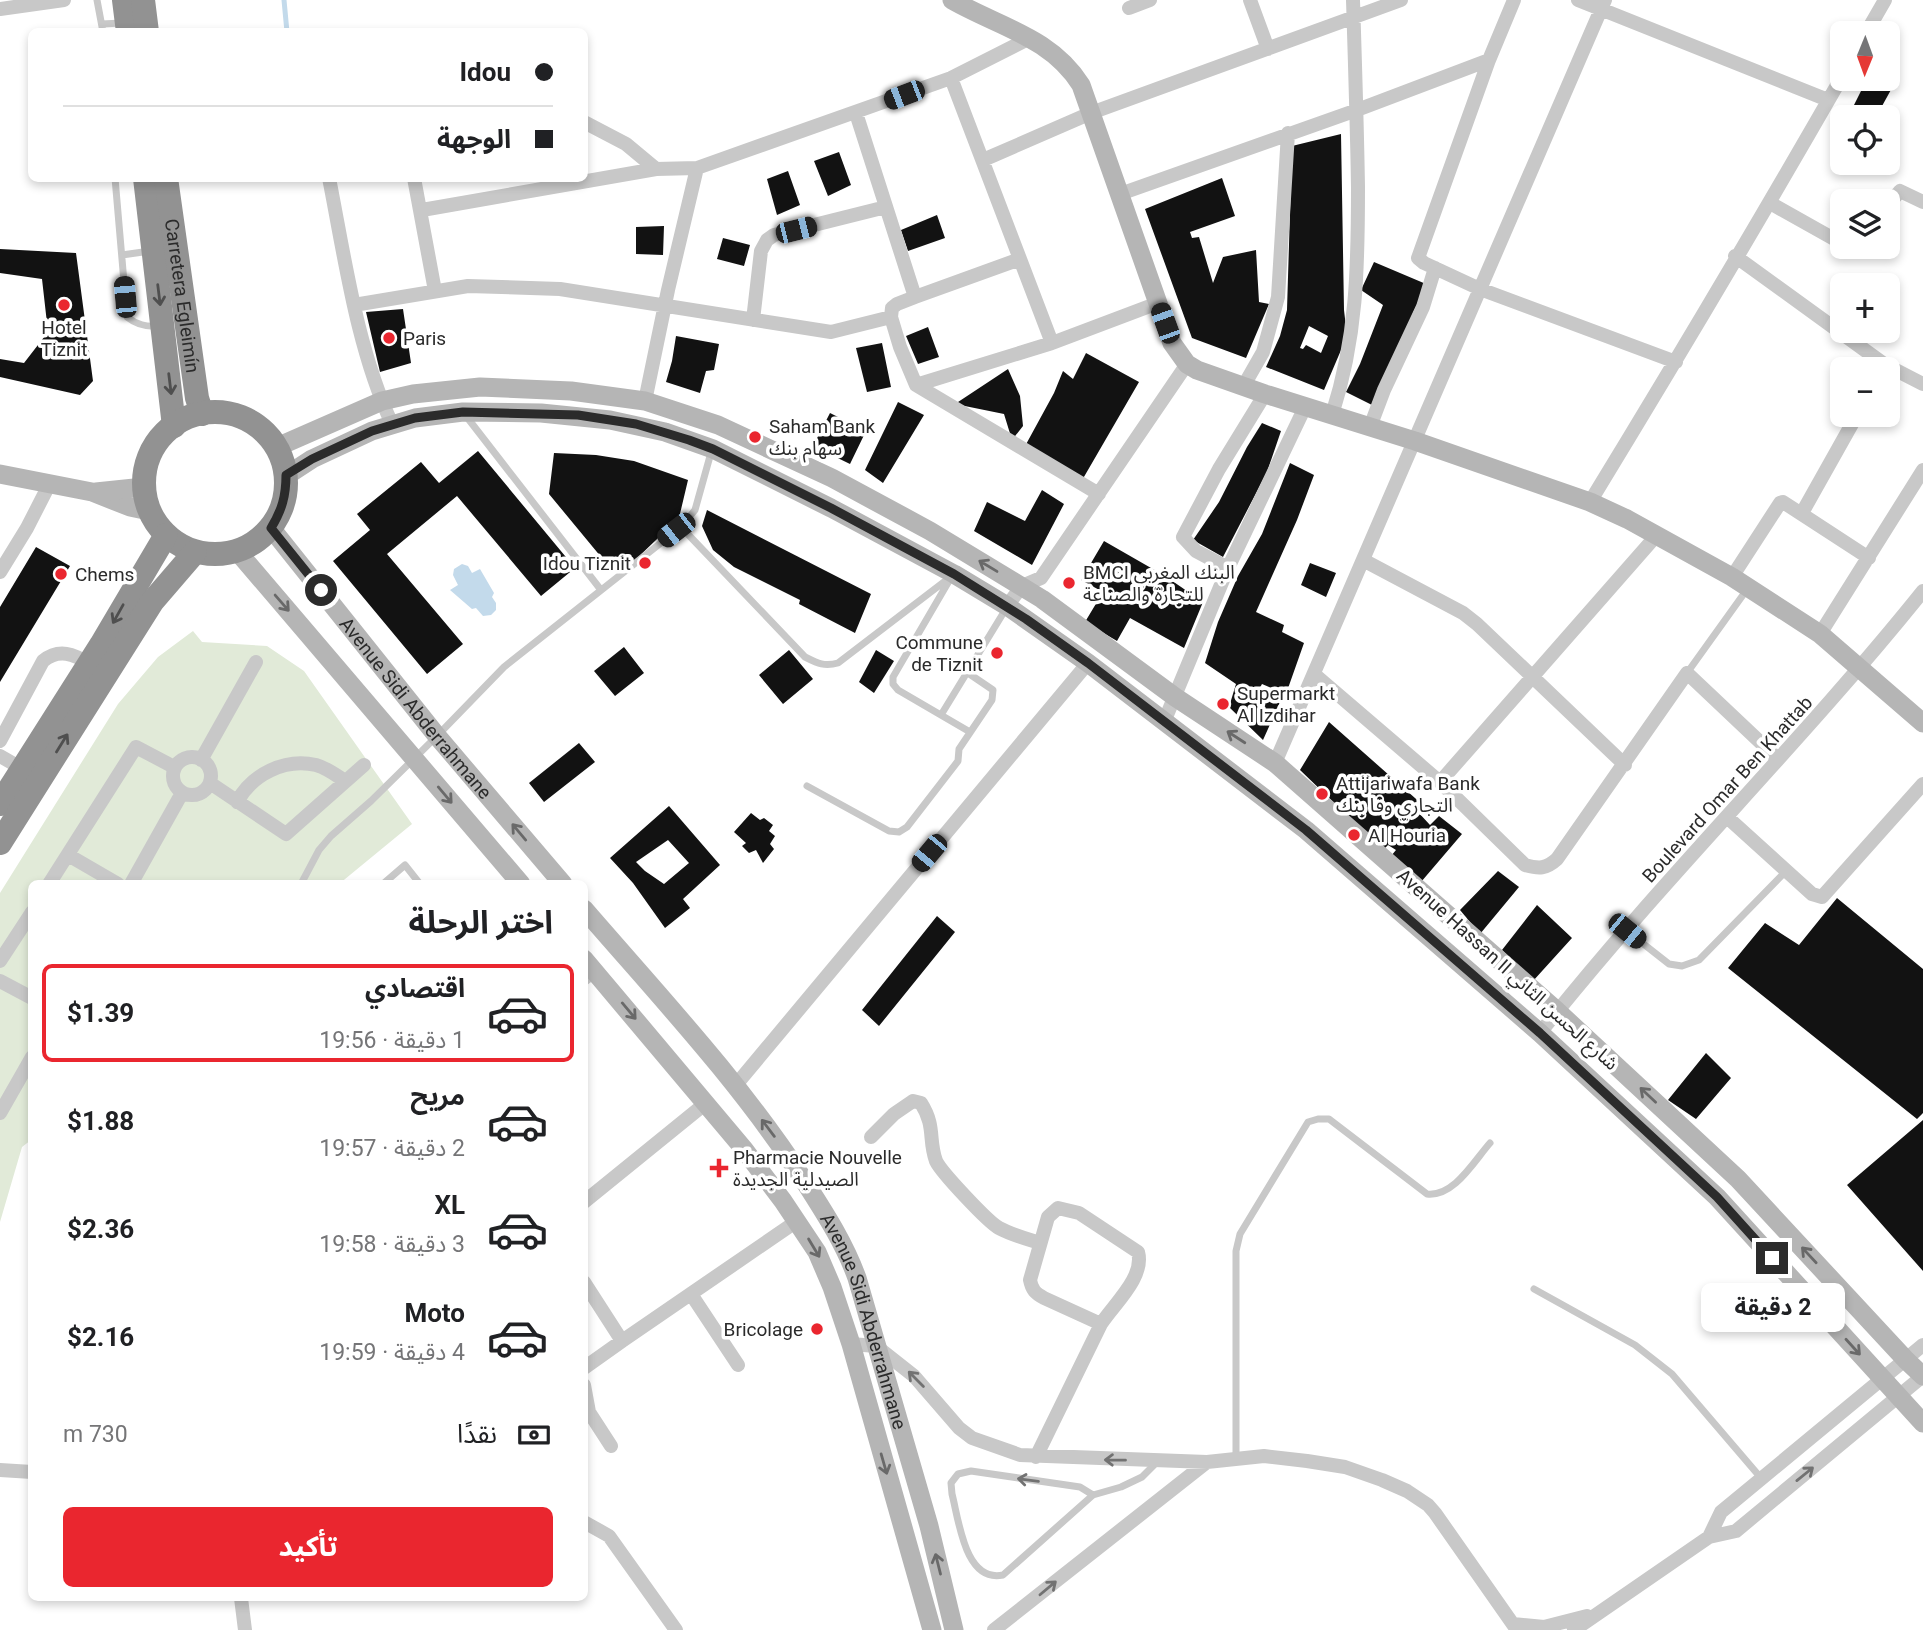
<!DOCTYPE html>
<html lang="ar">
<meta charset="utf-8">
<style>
:root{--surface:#fff;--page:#f2f2f2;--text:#202124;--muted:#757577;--line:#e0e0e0;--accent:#ea262f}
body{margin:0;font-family:Roboto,"Noto Sans Arabic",sans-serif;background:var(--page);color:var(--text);direction:rtl;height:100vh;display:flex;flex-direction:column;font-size:26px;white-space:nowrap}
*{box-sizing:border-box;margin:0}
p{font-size:23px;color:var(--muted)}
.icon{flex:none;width:38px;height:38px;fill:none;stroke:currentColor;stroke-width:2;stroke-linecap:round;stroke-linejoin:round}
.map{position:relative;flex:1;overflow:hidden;direction:ltr}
.panel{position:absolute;left:28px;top:880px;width:560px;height:721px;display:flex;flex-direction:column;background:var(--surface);border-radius:10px;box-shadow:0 4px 10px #0003;direction:rtl}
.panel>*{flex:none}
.hud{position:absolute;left:28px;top:28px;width:560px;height:154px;border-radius:10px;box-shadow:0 4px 10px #0003;direction:rtl;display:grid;align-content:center;height:154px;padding:0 35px;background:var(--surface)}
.needle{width:46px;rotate:181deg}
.controls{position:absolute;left:1830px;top:21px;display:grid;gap:14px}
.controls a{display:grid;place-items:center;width:70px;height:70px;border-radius:10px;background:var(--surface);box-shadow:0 4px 10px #0003;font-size:35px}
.end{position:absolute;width:32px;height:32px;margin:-16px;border:9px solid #2b2b2b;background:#fff;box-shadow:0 0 0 4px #fff}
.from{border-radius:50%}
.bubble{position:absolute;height:49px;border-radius:10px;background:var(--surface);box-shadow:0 4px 10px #0003;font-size:23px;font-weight:700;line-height:49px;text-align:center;direction:rtl}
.car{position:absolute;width:21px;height:42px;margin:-21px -10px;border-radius:9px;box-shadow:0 0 5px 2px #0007;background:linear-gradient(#222 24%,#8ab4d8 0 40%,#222 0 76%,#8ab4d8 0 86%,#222 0)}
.hud b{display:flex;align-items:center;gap:24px;height:66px;font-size:26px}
.hud b+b{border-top:2px solid var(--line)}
.hud i{width:18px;height:18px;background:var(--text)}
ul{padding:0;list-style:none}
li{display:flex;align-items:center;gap:21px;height:98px;margin:0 14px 10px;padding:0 21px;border:4px solid transparent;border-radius:10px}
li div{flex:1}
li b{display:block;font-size:26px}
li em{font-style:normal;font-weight:700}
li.current{border-color:var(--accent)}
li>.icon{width:63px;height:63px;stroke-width:1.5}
h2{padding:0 35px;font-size:32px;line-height:84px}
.pay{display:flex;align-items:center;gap:18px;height:77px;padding:0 35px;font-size:26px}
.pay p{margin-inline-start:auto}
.cta{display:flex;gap:14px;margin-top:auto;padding:14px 35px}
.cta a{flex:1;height:80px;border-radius:10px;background:var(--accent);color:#fff;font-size:28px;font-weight:700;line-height:80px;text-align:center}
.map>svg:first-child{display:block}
</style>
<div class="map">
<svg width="1923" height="1630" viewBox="0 0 1923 1630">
<rect width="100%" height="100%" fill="#fff"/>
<path fill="#e1ead8" d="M193 631 202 642 267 646 304 671 412 824 339 884H32L31 1140 22 1147 0 1222V893L118 704 158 657Z"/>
<path fill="#c3daeb" d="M462 564 468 566 472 573 480 569 494 593 492 597 496 603V610L491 615 483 616 476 608 472 609 450 590 458 585 453 575 454 569Z"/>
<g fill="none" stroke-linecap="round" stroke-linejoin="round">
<path stroke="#c3daeb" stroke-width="5" d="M284 0 287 32"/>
</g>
<path fill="#121212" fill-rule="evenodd" d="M1888 72 1898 77 1876 117H1848L1867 79H1888Z
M1341 134 1344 310 1347 336 1324 390 1266 367 1280 336 1287 310 1292 146ZM1309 326 1328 336 1321 353 1306 345 1303 349 1300 348Z
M839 152 851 185 828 196 814 161Z
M788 171 800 205 777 215 767 179Z
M1222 178 1235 216 1190 232 1192 238 1199 237 1213 283 1223 257 1256 250 1259 302 1269 304 1246 358 1192 338 1145 209Z
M937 215 945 238 908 251 901 230Z
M664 226 663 255 636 254V227Z
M723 238 750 245 744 266 717 259Z
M0 249 76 253 93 381 80 395 0 377V359L24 363 48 332 42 279 0 273Z
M1374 262 1426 284 1372 405 1346 392 1360 364 1383 305 1361 290Z
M403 309 411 363 380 372 366 312Z
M928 327 939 357 918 364 906 336Z
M676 336 719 344 714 370 706 371 700 393 666 382 672 361Z
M882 343 891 387 867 392 856 348Z
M1086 353 1139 382 1081 482 1024 448 1054 393 1063 371 1073 379Z
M1008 369 1020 396 1023 426 1012 440 1004 414 955 404Z
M898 402 924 415 883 483 865 470Z
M830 413 866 431 850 464 813 446Z
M1262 423 1281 431 1267 472 1223 557 1193 540 1219 502 1247 447Z
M478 451 575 568 541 596 457 496 387 554 463 644 427 674 333 561 370 530 357 514 421 462 439 483Z
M554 453 596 455 634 461 688 480 679 518 632 563 620 571 611 569 549 494Z
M1290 463 1314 475 1297 520 1256 612 1284 625 1282 632 1304 643 1286 694 1262 684 1257 693 1280 702 1263 740 1229 707 1236 684 1205 663 1218 622 1238 576 1262 534Z
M1042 490 1064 504 1032 565 974 531 987 502 1025 521Z
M707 510 871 594 855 633 799 604 800 600 734 567 713 550 702 526Z
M1104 541 1165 576 1203 602 1184 648 1130 618 1117 641 1085 622 1103 592 1081 580Z
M36 547 70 566 0 682V607Z
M1310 563 1336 573 1326 597 1301 585Z
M624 647 644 673 615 696 594 671Z
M789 650 813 679 783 704 759 675Z
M876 650 894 661 874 693 859 682Z
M1329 722 1424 806 1418 812 1430 825 1439 816 1462 834 1421 882 1391 856 1396 850 1388 845 1383 850 1300 770Z
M579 743 595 762 544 802 529 783Z
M669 806 720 865 683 899 690 908 665 928 633 883 610 858ZM668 840 689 863 664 884 645 871 636 862Z
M751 813 760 820 764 818 773 825 769 831 775 836 770 844 774 849 763 863 756 850 749 853 742 846 746 843 734 832Z
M1498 871 1519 887 1480 934 1460 910Z
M1837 898 1923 969V1113L1917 1119 1728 968 1765 923 1799 945Z
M1537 905 1572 938 1533 981 1502 950Z
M937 916 955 932 879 1026 862 1010Z
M1706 1053 1731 1078 1696 1119 1668 1100Z
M1923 1120V1271L1847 1185Z"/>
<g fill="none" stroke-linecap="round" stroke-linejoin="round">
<path stroke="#c8c8c8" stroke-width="7" d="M97 0 103 32
M102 24 122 23
M115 178 127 317C137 325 146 327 158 326
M122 255 150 251
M466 416 601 590
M681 527 805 657C817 663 824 667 838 663L953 575
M949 581 893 677V684L898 690 970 732
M1687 673 1748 588
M941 715 1007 607
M807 786 889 831 899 832 907 827 958 761 959 749 992 700 993 690 968 673
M301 884 319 850 331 836 371 801 437 736 504 667 681 527 695 510 712 449
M383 884 405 865 420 884
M1627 931 1669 964 1682 966 1699 960 1786 871
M584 983 596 974
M1534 1289 1635 1345 1672 1374 1761 1478
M1236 1457V1251L1240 1234 1308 1122 1318 1119H1329L1427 1194C1454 1197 1474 1161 1490 1143
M1093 1495 1080 1487 971 1471 958 1474 951 1483 952 1494C959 1521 965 1583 1003 1575L1093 1495 1121 1487 1142 1477 1158 1461"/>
<path stroke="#c8c8c8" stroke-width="14" d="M1250 0 1268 49
M1514 0 1489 60 1418 258 1424 263 1480 289 1676 362
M1578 0 1828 100
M1129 8 1150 0
M0 9 64 0
M1866 33 1885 0
M951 78 1052 343
M856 113 915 297 1020 259
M584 122 626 144 656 169
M983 160 1091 113 1401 0
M329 178C345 259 357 349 392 424
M414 178 435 291
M1120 194 1357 110 1489 60
M1770 203 1843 244
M1888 205 1900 191 1923 202
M422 210 656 169 697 168 951 78 1030 38
M1735 256 1884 364 1923 384
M915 297 897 304 892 308 891 317 900 347 916 385 1099 494
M354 305 468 286 560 289 831 332 891 317
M753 320 761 251 767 240 774 235 886 207
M916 385 1052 343 1158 303
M1243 387 1263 352 1278 297 1288 133
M645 401 668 290 697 168
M1332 415C1357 337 1358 268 1358 187 1357 125 1355 63 1353 0
M1370 427 1384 390 1423 307 1435 268
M1590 502C1676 361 1761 218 1843 75
M1802 513 1857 415
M1363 560 1463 613 1477 624 1625 765
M1228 568 1196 551 1183 537 1219 469 1265 394
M0 572 27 528 49 485
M1732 577 1780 503 1783 502 1869 558
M1007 606 1022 586 1041 578 1187 364
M1820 634 1923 470
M1314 674 1440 782 1525 865C1539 869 1546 869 1557 859L1687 673 1778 759
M1164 722 1228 568 1305 407
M0 741 43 661C59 648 74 654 89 664
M0 756 26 771
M173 776a19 19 0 1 1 38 0a19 19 0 1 1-38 0Z
M201 760 256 662
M1275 763 1605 0
M1440 782 1656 536
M210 783 286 834 364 765
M237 802C252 774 285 758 316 765 327 768 336 775 345 781
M1727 817 1812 894 1822 897 1923 784
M68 855 118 884
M49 884 136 747 174 767
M131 884 182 793
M0 961 32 912
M0 981 32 998
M1540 1033C1661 880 1801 743 1923 591
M735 1086 1088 663
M0 1113 32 1057
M871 1137 894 1114 913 1101 921 1103C936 1127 928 1139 936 1161 941 1172 988 1222 999 1228 1012 1235 1027 1239 1040 1243
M584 1202 706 1103
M584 1282 622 1341 797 1221
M691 1294 738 1365
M851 1344 876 1346 914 1376 959 1428 972 1438 1020 1455 1207 1462 1264 1456 1307 1461 1345 1467 1382 1480 1407 1491 1428 1505 1435 1513 1517 1630
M584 1368 622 1341
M584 1385 589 1412 611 1446
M1036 1457 1101 1324 1044 1298C1035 1293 1032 1290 1030 1280L1048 1217 1058 1208 1079 1213 1138 1252C1145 1277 1114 1304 1101 1324
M0 1470 32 1472
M584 1522 609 1536 676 1630
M1709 1537 1721 1512 1923 1345
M241 1598 245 1630
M1513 1624 1544 1627 1587 1616
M994 1630 1207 1462
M1574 1630 1709 1537 1736 1531 1923 1376"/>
<g stroke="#b5b5b5" stroke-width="19">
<path d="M952 0C999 27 1051 37 1081 85L1172 343 1187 364 1197 370 1265 394 1415 441 1590 502 1627 519 1732 577 1820 634 1923 723"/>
<path d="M277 447 382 401 413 394 480 387 571 391 645 401 718 425 832 478 930 531 1042 599 1175 697 1275 763 1557 1011 1738 1179 1906 1360 1923 1376"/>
<path d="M0 474 92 492 130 507 149 511"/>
<path d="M286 476 312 459 372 431 415 418 463 412 541 413 610 420 665 432 713 449 831 508 954 574 1007 606 1088 663 1306 830 1540 1033 1717 1197 1923 1423"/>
<path d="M96 492 144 487"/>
<path id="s1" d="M271 528 437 736 563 884"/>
<path d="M237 551 521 884"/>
<path id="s2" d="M584 909C660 997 740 1082 803 1179 824 1212 844 1242 857 1278L929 1526 954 1630"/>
<path d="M584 959 743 1148 783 1201 817 1252 832 1287 851 1344 932 1630"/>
</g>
<g stroke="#929292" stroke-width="24">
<path d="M124 0 128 32"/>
<path d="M143 0 147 32"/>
<path d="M145 178 174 426"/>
<path id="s3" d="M166 178 197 398 202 414"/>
<circle cx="215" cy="483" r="71"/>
<path d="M0 804 101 645 166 535"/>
<path d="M0 843 152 602 195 552"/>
</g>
</g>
<defs><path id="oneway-shaft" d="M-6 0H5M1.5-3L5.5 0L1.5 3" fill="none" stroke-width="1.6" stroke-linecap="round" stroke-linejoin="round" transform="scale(1.75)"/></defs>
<g stroke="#4f4f4f">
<use href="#oneway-shaft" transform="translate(159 295) rotate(83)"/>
<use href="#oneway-shaft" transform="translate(170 384) rotate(83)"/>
<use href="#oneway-shaft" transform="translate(118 614) rotate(119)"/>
<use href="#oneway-shaft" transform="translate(62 743) rotate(-58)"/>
</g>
<g stroke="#696969">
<use href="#oneway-shaft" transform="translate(988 566) rotate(-149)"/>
<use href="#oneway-shaft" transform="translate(282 603) rotate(49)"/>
<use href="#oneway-shaft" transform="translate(1236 737) rotate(-147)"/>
<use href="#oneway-shaft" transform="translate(445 795) rotate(50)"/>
<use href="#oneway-shaft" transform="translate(519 832) rotate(-130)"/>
<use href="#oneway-shaft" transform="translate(629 1011) rotate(50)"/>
<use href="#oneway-shaft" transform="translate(1648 1095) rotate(-137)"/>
<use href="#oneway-shaft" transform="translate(768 1128) rotate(-127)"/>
<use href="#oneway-shaft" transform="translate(814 1248) rotate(59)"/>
<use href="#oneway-shaft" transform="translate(1809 1255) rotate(-133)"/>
<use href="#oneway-shaft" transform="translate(1853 1347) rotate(48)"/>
<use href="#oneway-shaft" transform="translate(884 1464) rotate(74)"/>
<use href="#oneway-shaft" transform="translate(938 1564) rotate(-104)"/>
</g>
<g stroke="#727272">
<use href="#oneway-shaft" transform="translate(916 1379) rotate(-135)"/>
<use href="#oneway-shaft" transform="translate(1115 1460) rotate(-179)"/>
<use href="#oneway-shaft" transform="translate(1805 1474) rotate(-39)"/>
<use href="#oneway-shaft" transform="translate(1028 1480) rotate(-173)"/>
<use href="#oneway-shaft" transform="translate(1048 1588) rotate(-40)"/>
</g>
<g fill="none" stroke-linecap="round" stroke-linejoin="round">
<path stroke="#2b2b2b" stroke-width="9" d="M321 590 271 528C282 510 286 496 286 475L312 459 372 431 415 418 463 412 578 415 636 424 689 440 713 449 831 508 954 574 1026 619 1088 663 1306 830 1540 1033 1717 1197 1772 1258"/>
</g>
<g fill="#ea262f" stroke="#fff" stroke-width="2.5">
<circle cx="64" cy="305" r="7"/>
<circle cx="389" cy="338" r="7"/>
<circle cx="755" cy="437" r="7"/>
<circle cx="645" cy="563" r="7"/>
<circle cx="61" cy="574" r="7"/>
<circle cx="1069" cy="583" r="7"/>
<circle cx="997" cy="653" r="7"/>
<circle cx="1223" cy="704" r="7"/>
<circle cx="1322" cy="794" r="7"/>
<circle cx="1354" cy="835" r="7"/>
<path d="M715.5 1157.5h7v7h7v7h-7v7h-7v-7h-7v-7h7z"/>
<circle cx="817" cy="1329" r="7"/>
</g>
<g text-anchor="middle" stroke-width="7" stroke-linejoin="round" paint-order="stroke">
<g font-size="19" fill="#2b2b2b" stroke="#fff">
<text dy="7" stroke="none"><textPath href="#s3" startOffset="119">Carretera Egleimín</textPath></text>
<text dy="7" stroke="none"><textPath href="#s1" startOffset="231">Avenue Sidi Abderrahmane</textPath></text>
<text transform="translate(1727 789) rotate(-48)" y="7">Boulevard Omar Ben Khattab</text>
<text transform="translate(1508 969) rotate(42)" y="7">Avenue Hassan II شارع الحسن الثاني</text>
<text dy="7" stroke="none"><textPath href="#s2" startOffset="504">Avenue Sidi Abderrahmane</textPath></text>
</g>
<g font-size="19" fill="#2b2b2b" stroke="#fff" text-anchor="start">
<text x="64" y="334" text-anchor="middle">Hotel<tspan x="64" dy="22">Tiznit</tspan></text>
<text x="403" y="345">Paris</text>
<text x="769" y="433">Saham Bank<tspan x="769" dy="22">سهام بنك</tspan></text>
<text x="631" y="570" text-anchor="end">Idou Tiznit</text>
<text x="1083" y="579">BMCI البنك المغربي<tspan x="1083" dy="22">للتجارة والصناعة</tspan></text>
<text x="75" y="581">Chems</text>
<text x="983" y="649" text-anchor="end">Commune<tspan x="983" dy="22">de Tiznit</tspan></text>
<text x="1237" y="700">Supermarkt<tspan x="1237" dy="22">Al Izdihar</tspan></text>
<text x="1336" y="790">Attijariwafa Bank<tspan x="1336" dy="22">التجاري وفا بنك</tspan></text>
<text x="1368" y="842">Al Houria</text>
<text x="733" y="1164">Pharmacie Nouvelle<tspan x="733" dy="22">الصيدلية الجديدة</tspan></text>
<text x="803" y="1336" text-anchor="end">Bricolage</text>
</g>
</g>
</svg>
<div class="controls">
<a><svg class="needle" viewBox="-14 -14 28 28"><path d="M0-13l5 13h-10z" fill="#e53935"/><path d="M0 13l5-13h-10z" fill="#757577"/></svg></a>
<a><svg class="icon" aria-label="locate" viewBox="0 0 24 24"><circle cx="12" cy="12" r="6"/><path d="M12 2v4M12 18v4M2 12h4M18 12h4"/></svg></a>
<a><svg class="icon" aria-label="layers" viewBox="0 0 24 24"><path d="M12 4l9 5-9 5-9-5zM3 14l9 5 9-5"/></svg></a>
<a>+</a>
<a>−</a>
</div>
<i class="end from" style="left:321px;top:590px"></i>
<i class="end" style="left:1772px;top:1258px"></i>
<div class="bubble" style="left:1701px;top:1283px;width:144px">2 دقيقة</div>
<i class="car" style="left:904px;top:95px;rotate:249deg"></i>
<i class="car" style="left:796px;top:230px;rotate:76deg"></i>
<i class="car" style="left:125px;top:297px;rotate:355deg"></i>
<i class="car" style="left:1165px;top:323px;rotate:340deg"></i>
<i class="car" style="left:676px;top:530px;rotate:232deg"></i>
<i class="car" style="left:929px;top:853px;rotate:220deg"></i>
<i class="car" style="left:1627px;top:931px;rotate:129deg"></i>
<div class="hud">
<b><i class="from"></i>Idou</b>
<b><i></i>الوجهة</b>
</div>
<section class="panel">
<h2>اختر الرحلة</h2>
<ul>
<li class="current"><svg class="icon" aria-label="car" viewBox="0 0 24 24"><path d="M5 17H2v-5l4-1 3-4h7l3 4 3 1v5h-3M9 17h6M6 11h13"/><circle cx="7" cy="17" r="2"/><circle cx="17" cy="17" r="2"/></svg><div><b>اقتصادي</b><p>1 دقيقة · 19:56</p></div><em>$1.39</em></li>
<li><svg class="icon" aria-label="car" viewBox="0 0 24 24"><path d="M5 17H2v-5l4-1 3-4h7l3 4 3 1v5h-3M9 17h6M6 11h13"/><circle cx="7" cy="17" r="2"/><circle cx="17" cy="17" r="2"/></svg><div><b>مريح</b><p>2 دقيقة · 19:57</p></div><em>$1.88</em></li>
<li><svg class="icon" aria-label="car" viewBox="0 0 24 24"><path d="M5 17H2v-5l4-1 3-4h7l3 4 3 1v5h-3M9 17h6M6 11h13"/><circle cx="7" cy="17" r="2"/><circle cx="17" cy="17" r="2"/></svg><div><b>XL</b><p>3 دقيقة · 19:58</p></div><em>$2.36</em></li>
<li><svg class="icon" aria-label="car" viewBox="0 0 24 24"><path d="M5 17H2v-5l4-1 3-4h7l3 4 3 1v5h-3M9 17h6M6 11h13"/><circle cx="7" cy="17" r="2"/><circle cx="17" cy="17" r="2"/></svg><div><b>Moto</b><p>4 دقيقة · 19:59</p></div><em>$2.16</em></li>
</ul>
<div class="pay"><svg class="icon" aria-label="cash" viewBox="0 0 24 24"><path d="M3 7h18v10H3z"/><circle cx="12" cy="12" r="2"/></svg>نقدًا<p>730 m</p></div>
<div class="cta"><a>تأكيد</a></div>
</section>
</div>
